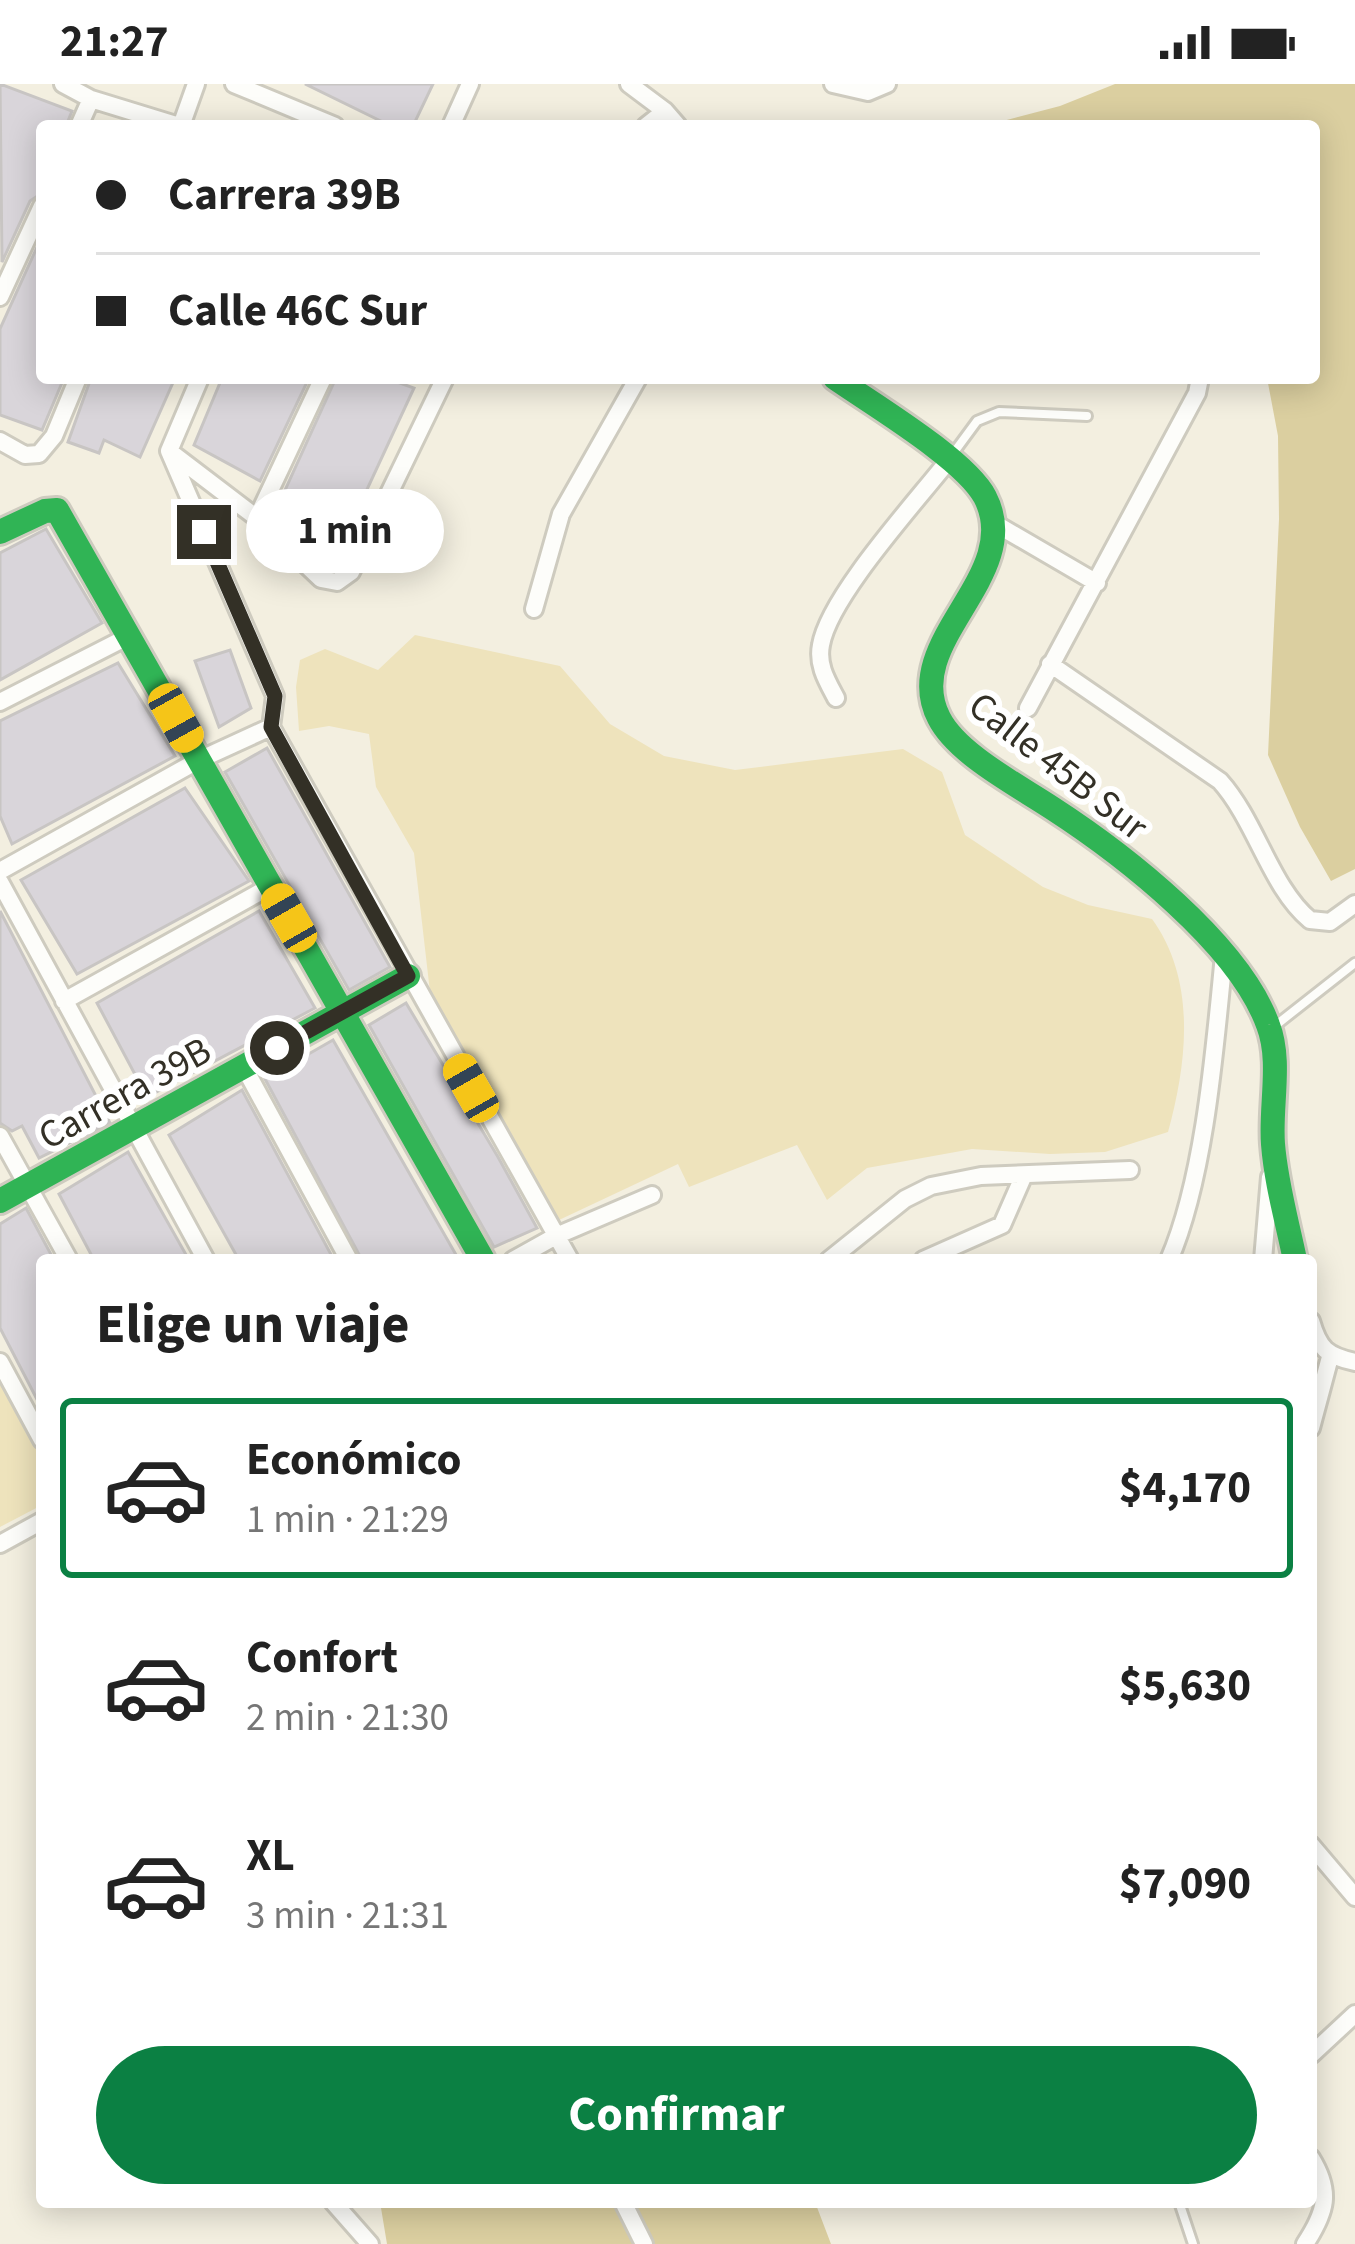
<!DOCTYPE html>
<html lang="es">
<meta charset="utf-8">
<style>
:root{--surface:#fff;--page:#f6f6f6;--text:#222;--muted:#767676;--line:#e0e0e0;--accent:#0b8043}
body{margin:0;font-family:"Source Sans 3",sans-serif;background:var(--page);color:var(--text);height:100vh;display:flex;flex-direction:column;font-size:45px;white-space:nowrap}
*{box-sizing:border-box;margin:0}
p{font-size:39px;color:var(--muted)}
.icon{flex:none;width:66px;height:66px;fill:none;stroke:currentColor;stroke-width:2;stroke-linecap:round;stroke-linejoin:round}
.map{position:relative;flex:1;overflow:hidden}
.sheet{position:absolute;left:36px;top:1170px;width:1281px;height:954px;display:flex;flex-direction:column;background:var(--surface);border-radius:12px;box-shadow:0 6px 30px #0003}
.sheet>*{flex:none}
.guide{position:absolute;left:36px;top:36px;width:1284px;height:264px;border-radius:12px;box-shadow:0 6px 30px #0003;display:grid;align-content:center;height:264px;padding:0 60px;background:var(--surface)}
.end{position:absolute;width:54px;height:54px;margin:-27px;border:15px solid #333026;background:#fff;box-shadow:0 0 0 6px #fff}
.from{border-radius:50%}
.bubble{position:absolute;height:84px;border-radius:42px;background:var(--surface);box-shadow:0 6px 30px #0003;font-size:39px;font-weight:700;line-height:84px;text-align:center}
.car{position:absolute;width:36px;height:72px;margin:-36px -18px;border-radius:15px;box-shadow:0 0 9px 3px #0007;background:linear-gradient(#f5c518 24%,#345 0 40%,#f5c518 0 76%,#345 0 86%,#f5c518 0)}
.guide b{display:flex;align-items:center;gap:42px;height:114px;font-size:45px}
.guide b+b{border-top:3px solid var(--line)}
.guide i{width:30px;height:30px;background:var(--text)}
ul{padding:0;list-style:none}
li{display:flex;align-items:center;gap:36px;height:180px;margin:0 24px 18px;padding:0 36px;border:6px solid transparent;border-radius:12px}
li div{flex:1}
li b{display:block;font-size:45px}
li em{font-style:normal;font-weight:700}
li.active{border-color:var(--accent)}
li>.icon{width:108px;height:108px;stroke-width:1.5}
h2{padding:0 60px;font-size:54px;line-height:144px}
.action{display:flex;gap:24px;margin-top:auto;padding:24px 60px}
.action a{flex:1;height:138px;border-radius:72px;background:var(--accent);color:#fff;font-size:48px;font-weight:700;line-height:138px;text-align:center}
.status{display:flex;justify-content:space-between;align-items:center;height:84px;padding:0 60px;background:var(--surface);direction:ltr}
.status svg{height:33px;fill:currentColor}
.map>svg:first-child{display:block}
</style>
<div class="status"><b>21:27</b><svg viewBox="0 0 49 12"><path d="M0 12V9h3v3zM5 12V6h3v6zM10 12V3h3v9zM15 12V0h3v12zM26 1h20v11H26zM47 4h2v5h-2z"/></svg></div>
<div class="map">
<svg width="1355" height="2160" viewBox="0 0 1355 2160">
<rect width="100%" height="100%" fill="#f3efe0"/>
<path fill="#eee3bc" d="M415 551 560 582 610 640 664 672 735 686 903 665 942 688 965 751 1043 803 1088 821 1152 835C1197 897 1187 979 1168 1048L1105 1068 1050 1070 972 1065 867 1084 827 1116 797 1061 689 1103 678 1080 559 1136 430 908 414 769 376 703 369 650 329 642 299 647 296 603 300 576 325 565 378 586Z
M0 1297 42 1374V1421L0 1443Z"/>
<path fill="#dbcfa0" d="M1115 0H1355V785L1331 797 1300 743 1268 671 1279 435 1278 352 1267 294H1314V42H984L1060 22Z
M380 2118H815L831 2160H387Z"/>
<path fill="#d9d5da" stroke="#c8c5c3" stroke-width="3" d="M0 0 72 27 66 42H42V109L30 117 2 178Z
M305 0H433L413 42H391Z
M42 152V294H64L42 346 0 331V245Z
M91 294H175L140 373 104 356 99 369 68 358Z
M222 294H309L260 397 194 361Z
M336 294H386L414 304 345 453 276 426Z
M46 445 102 539 0 596V469Z
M230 566 251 624 219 643 195 577Z
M118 579 175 672 12 760 0 732V637Z
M267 664 390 883 349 906 225 688Z
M185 704 249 797 77 890 21 796Z
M0 827 110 1039 39 1074 22 1042 12 1047 0 1039Z
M259 827 315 924 147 1013 97 919Z
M406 919 498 1073 537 1144 494 1163 369 941Z
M333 956 459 1176H362L265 995Z
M242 1006 334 1176H239L169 1051Z
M128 1068 189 1176H94L59 1110Z
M26 1124 54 1176H42V1325L0 1244V1140Z"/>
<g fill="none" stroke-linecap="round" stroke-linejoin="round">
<defs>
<path id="lane" d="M952 371 977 337 999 328 1087 332
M1276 941 1355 879
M1179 2118 1193 2160"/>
<path id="street" d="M63 0 91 15 179 42
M234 0 335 42
M629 0 665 27 678 42
M833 0 868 8 887 0
M79 42 91 15
M181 42 196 0
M451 42 470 0
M646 42 665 27
M0 213 42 122
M0 357 25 371 39 370 54 352 78 294
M169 367 275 612 271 643 570 1176
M169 367 200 294
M173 370 257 434 321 495 337 498 351 488 445 294
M257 434 323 294
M994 439 1097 499
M534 525 561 430 638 294
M1050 580 1220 697C1256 737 1271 804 1310 836L1330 838 1355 820
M836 614C827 597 817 581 821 561 829 513 915 419 948 377
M0 618 131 551
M1028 624 1197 309 1200 294
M0 787 199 676 271 643
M0 798 206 1176
M64 917 271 802
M244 983 349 1176
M0 1052 69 1176
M513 1176 556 1152 652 1111
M829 1176 905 1115 931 1102 981 1092 1130 1086
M923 1176 1002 1141 1023 1093
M1169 1176C1205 1093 1215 962 1224 871
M1263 1176 1270 1093
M1311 1237C1319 1265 1327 1272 1355 1278
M0 1278 42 1356
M1311 1344 1330 1273
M0 1460 42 1437
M1311 1761 1355 1813
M1311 1971 1355 1930
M333 2118 370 2160
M623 2118 644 2160
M1305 2160C1326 2128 1332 2108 1311 2074"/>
<path id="fast" d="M835 294C872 320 965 375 985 413 1026 492 899 557 939 634 957 670 1019 702 1052 724 1123 770 1239 860 1268 941 1282 977 1270 1022 1273 1060 1276 1099 1287 1137 1295 1176
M0 448 45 427 57 426 483 1176
M0 1117 408 892"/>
</defs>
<use href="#lane" stroke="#cecbbf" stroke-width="14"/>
<use href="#street" stroke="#cecbbf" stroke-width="22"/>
<use href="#fast" stroke="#cecbbf" stroke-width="30"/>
<use href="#lane" stroke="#fdfdfa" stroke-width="8"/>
<use href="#street" stroke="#fdfdfa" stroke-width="16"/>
<use href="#fast" stroke="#30b455" stroke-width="24"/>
</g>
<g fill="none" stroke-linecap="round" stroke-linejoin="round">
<path stroke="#333026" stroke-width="15" d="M204 448 275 612 271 643 408 892 277 964"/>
</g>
<g text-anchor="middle" stroke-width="12" stroke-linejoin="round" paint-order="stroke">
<g font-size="39" fill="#333026" stroke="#fff">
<text transform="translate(1059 681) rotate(38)" y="14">Calle 45B Sur</text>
<text transform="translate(124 1008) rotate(-29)" y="14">Carrera 39B</text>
</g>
</g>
</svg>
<i class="end from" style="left:277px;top:964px"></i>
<i class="end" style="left:204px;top:448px"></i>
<div class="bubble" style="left:246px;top:405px;width:198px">1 min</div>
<i class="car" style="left:176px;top:634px;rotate:151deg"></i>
<i class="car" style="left:289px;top:834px;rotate:330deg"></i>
<i class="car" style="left:471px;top:1004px;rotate:330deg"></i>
<div class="guide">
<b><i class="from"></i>Carrera 39B</b>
<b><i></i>Calle 46C Sur</b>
</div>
<section class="sheet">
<h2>Elige un viaje</h2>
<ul>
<li class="active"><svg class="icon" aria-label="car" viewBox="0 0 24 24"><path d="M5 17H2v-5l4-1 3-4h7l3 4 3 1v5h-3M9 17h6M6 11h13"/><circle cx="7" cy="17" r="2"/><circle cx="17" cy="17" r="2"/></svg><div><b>Económico</b><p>1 min · 21:29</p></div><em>$4,170</em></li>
<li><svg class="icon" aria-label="car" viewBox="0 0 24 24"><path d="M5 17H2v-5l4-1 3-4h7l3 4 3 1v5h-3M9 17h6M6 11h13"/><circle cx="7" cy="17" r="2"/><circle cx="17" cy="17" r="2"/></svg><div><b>Confort</b><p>2 min · 21:30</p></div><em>$5,630</em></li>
<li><svg class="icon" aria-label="car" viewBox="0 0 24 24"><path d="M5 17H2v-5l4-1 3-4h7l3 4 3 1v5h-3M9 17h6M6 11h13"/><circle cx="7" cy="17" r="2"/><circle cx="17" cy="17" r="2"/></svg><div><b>XL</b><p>3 min · 21:31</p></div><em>$7,090</em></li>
</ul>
<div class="action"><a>Confirmar</a></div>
</section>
</div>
